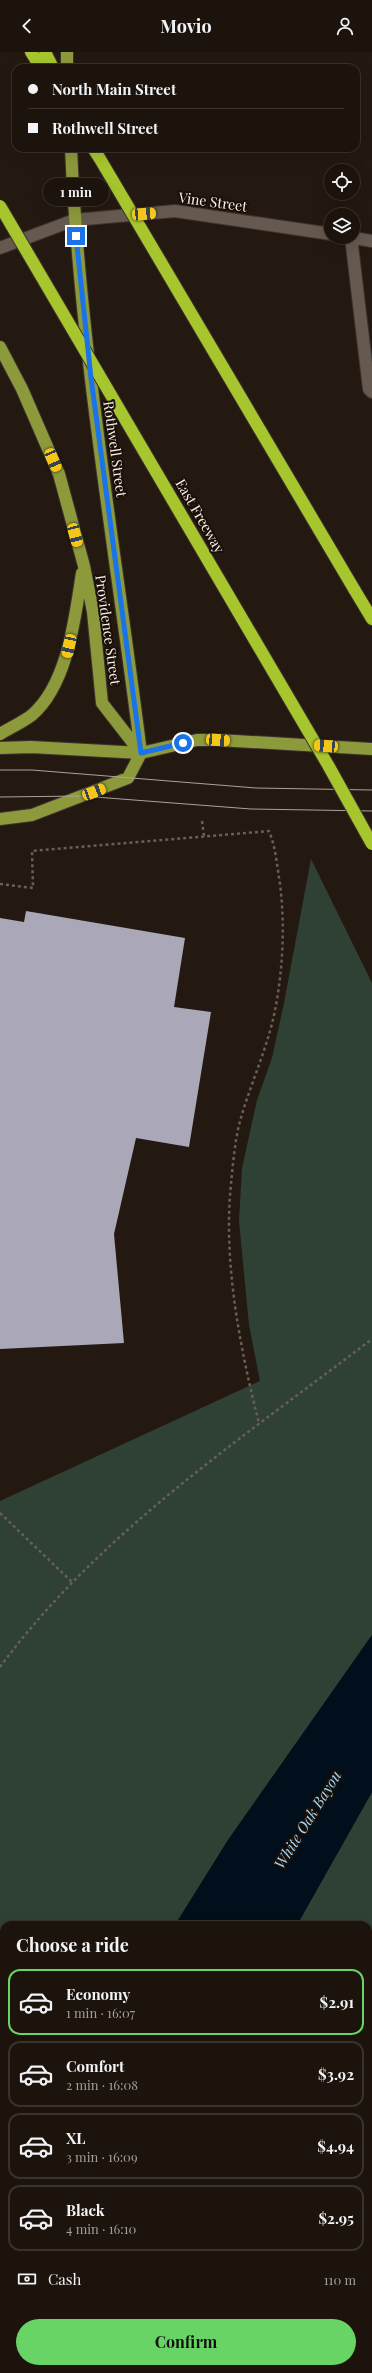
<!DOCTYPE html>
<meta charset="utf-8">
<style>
:root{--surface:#1b130c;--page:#28201a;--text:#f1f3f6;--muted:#a09e9d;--line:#39322d;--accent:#68d465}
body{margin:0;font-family:"Playfair Display",serif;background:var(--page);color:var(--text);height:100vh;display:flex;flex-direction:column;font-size:15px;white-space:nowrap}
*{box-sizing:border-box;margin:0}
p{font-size:13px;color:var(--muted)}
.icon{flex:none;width:22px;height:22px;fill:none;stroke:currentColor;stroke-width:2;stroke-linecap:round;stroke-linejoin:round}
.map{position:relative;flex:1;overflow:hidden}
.panel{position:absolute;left:0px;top:1869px;width:372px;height:452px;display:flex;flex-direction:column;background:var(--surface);border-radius:12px 12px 0 0;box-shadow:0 4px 16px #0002,0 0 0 1px var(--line)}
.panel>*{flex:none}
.banner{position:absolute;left:12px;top:12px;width:348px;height:88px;border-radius:12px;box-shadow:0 4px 16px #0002,0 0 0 1px var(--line);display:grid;align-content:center;height:88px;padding:0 16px;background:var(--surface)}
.tools{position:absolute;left:324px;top:112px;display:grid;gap:8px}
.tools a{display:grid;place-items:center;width:36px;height:36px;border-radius:50%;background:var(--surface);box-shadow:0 4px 16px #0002,0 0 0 1px var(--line);font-size:20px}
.end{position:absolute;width:18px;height:18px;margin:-9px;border:5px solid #1a73e8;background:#fff;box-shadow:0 0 0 2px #fff}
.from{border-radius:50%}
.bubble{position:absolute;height:28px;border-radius:14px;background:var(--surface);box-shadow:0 4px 16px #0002,0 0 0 1px var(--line);font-size:13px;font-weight:700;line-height:28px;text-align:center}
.car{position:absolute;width:12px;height:24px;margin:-12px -6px;border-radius:5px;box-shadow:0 0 3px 1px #0007;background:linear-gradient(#f5c518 24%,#345 0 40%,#f5c518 0 76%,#345 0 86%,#f5c518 0)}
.banner b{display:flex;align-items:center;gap:14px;height:38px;font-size:15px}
.banner b+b{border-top:1px solid var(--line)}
.banner i{width:10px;height:10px;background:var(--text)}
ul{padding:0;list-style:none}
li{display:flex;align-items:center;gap:12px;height:66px;margin:0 8px 6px;padding:0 8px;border:2px solid var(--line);border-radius:12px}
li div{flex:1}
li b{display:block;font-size:15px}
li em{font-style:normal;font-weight:700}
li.active{border-color:var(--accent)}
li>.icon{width:36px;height:36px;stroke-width:1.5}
h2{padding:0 16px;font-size:18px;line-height:48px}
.pay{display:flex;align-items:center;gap:10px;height:44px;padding:0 16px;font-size:15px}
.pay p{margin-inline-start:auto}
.primary-button{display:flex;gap:8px;margin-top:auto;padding:8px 16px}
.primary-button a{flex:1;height:46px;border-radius:24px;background:var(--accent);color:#111;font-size:16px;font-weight:700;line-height:46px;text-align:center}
header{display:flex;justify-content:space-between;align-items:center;height:52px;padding:0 16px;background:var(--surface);font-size:18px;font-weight:700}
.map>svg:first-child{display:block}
</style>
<header><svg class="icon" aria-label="back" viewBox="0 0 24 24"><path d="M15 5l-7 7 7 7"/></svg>Movio<svg class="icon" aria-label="person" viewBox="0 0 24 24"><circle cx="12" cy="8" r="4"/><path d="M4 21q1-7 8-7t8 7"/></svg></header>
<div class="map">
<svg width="372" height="2321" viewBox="0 0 372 2321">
<rect width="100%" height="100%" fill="#241910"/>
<path fill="#2f4035" d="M311 807 372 931V1583L228 1788 175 1873H4V2136L0 2142V1449L260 1329 249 1273 239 1169 242 1116 257 1048 272 1006 284 951Z
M372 1740V2181L368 2184V1873H297Z
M26 2317H224L220 2321H23Z"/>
<path fill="#000f1b" d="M372 1583V1740L297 1873H175L228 1788Z
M4 2136V2317H26L23 2321H0V2142Z"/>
<path fill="#a9a7b8" d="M26 859 185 886 174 955 211 960 189 1095 136 1086 114 1182 124 1291 0 1297V866L24 870Z"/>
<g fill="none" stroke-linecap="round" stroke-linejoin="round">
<defs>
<path id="minor" d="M348 185 372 189
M351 185 369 337 372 340
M0 196 74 168 175 159 331 182"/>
<path id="major" d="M67 0V16
M71 96C80 299 116 500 141 701
M0 295 22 337 59 422 84 514 93 560 102 651 140 700
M0 682C10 676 23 670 32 663 68 632 75 565 82 521
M0 696 31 695 141 701 197 688H218L372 697
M0 767 32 763 128 726 141 701"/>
<path id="highway" d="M31 0 41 16
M45 0 53 16
M93 96 100 107
M354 537 372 567
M368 2220 372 2217
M261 2321 265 2317"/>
</defs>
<use href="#minor" stroke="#3c3430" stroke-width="14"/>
<use href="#major" stroke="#3c3430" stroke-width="14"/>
<use href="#highway" stroke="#3c3430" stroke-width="14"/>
<path stroke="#695f57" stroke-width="2.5" stroke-dasharray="3 3" stroke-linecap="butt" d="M202 769 204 784
M0 832 33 836 32 799 269 779C276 796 277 814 280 832 285 872 283 914 276 953 269 993 251 1030 240 1069 235 1088 233 1111 231 1132 223 1209 240 1297 259 1371
M0 1461 72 1530
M0 1615C99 1481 241 1387 372 1287"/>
<use href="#minor" stroke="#66594f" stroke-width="12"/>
<use href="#major" stroke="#8d9a3b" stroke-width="12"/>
<use href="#highway" stroke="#a7c62e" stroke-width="12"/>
<path stroke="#aca39c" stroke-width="1" d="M0 718H32L256 736 372 738
M0 745 82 744 251 757 372 759"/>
<defs>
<path id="highway-bridge" d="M100 107 354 537
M0 154 328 713 372 792"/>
</defs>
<use href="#highway-bridge" stroke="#3c3430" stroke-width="14" stroke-linecap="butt"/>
<use href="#highway-bridge" stroke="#a7c62e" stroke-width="12"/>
</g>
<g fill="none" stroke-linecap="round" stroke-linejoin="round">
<path stroke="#1a73e8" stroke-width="5" d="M76 184 91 326 141 701 183 691"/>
</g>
<g text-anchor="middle" stroke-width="4" stroke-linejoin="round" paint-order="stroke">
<g font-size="14" fill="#faf2ec" stroke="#1a1007">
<text transform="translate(213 150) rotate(8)" y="5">Vine Street</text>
<text transform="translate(115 397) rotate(82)" y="5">Rothwell Street</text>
<text transform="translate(200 464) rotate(60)" y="5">East Freeway</text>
<text transform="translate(108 578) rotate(82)" y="5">Providence Street</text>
</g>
<g font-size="15" font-style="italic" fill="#9ed6fb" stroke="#1a1007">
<text transform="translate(308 1768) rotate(-58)" y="5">White Oak Bayou</text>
</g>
</g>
</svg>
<div class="tools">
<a><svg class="icon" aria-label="locate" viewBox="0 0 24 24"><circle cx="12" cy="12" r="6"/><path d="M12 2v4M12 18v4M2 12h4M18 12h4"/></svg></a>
<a><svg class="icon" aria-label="layers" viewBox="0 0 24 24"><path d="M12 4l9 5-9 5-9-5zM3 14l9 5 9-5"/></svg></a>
</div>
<i class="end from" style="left:183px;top:691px"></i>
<i class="end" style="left:76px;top:184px"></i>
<div class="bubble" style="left:43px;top:126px;width:66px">1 min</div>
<i class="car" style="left:144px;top:162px;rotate:86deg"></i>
<i class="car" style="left:53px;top:408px;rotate:157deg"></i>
<i class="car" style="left:75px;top:483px;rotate:165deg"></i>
<i class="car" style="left:69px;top:594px;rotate:192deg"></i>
<i class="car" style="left:218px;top:688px;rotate:94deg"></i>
<i class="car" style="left:326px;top:694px;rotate:274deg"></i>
<i class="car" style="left:94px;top:740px;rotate:69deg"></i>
<div class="banner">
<b><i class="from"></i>North Main Street</b>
<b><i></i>Rothwell Street</b>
</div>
<section class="panel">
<h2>Choose a ride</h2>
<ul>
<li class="active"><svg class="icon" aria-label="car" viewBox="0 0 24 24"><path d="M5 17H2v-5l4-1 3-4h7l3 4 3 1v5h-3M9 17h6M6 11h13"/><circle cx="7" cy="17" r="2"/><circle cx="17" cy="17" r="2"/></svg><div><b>Economy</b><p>1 min · 16:07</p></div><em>$2.91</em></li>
<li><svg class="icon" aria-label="car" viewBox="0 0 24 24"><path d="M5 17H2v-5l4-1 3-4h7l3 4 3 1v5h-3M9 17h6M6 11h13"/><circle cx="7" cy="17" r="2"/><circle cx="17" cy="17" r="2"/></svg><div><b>Comfort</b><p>2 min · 16:08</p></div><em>$3.92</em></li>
<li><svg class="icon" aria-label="car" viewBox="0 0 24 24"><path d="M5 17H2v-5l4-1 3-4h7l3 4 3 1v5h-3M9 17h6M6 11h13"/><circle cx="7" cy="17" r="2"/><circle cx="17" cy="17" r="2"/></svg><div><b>XL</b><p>3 min · 16:09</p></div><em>$4.94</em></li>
<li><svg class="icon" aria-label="car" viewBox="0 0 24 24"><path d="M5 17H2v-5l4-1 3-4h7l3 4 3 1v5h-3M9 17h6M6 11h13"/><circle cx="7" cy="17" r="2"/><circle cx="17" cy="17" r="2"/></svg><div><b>Black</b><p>4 min · 16:10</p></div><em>$2.95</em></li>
</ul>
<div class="pay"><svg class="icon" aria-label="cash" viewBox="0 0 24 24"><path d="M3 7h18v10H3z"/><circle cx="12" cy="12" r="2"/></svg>Cash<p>110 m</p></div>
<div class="primary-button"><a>Confirm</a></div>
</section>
</div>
